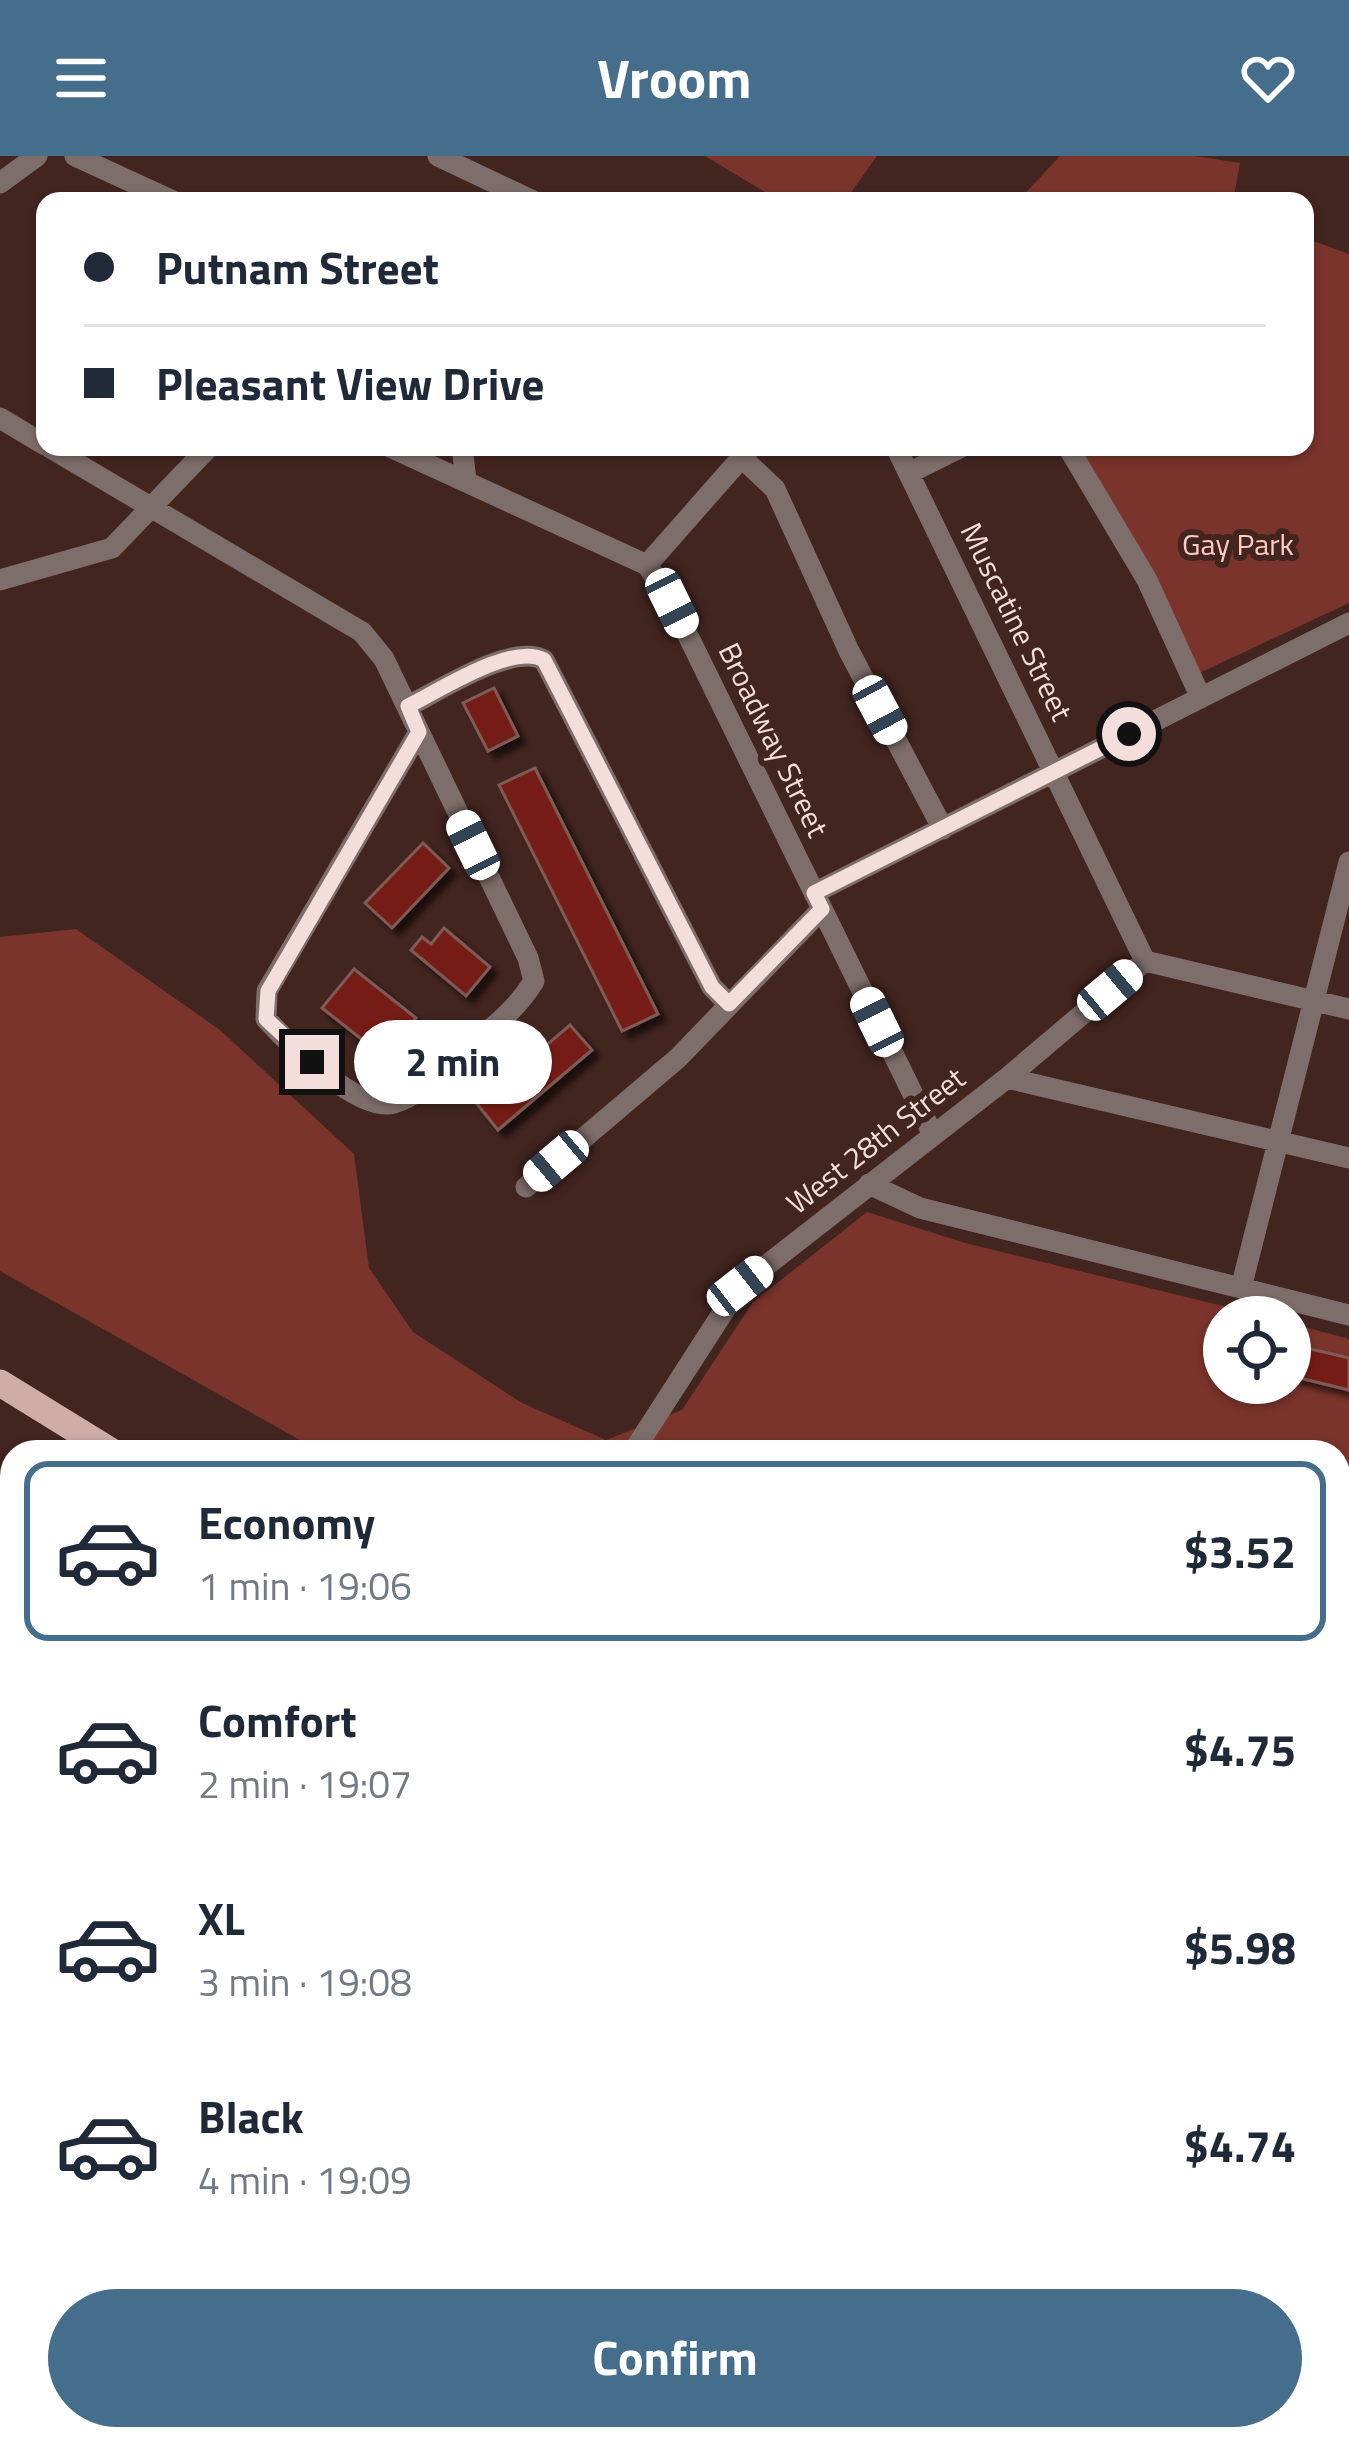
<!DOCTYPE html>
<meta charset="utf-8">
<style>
:root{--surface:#fff;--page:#f6f6f7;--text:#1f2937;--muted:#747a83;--line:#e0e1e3;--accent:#456d8c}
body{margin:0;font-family:"Titillium Web",sans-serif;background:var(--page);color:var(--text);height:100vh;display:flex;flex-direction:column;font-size:45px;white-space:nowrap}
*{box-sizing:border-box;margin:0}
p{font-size:39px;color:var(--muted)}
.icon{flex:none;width:66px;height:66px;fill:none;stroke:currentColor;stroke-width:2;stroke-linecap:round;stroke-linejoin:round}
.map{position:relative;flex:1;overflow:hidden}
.sheet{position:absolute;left:0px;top:1284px;width:1350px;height:1011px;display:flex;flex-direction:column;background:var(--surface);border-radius:36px 36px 0 0;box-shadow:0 3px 9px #0004}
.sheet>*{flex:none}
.top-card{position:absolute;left:36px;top:36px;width:1278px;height:264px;border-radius:24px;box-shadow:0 3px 9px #0004;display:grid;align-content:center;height:264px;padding:0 48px;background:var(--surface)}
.fabs{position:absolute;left:1203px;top:1140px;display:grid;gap:24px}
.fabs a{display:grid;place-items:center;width:108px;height:108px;border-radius:50%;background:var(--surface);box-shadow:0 3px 9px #0004;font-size:60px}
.end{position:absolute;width:54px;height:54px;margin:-27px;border:15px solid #f3dedb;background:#111;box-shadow:0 0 0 6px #111}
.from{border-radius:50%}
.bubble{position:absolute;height:84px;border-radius:42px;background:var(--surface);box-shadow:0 3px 9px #0004;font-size:39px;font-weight:700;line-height:84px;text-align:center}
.car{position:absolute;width:36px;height:72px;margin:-36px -18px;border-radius:15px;box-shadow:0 0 9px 3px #0007;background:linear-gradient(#fff 24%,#345 0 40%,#fff 0 76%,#345 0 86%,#fff 0)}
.top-card b{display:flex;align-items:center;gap:42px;height:114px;font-size:45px}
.top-card b+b{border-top:3px solid var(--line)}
.top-card i{width:30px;height:30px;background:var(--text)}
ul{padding:21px 0 0;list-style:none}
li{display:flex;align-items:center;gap:36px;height:180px;margin:0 24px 18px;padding:0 24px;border:6px solid transparent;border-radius:24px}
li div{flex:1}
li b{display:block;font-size:45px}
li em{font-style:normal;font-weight:700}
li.active{border-color:var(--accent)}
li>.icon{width:108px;height:108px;stroke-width:1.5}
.primary-button{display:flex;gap:24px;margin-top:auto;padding:24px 48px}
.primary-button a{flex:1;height:138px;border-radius:72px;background:var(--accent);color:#fff;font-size:48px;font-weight:700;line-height:138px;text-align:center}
header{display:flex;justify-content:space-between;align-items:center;height:156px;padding:0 48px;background:var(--accent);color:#fff;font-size:54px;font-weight:700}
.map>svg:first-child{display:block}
</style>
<header><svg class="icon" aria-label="menu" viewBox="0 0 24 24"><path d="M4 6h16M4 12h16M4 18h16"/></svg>Vroom<svg class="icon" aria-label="heart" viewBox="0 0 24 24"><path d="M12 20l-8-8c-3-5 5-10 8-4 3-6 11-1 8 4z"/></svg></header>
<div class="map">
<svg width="1349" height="2294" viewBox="0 0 1349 2294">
<defs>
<filter id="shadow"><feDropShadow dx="7" dy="7" stdDeviation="3" flood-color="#0009"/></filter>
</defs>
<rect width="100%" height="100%" fill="#432520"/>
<path fill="#7a342b" d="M705 0H877L845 45H780Z
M1060 0H1195L1240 7 1233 45H1018Z
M1305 82 1349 98V447L1191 521 1075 291H1305Z
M76 773 220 874 354 998 369 1112 413 1176 522 1247 606 1284 682 1254 753 1146 867 1056 965 1087 1268 1161H1224V1227H1290V1167L1349 1183V1360L1338 1357V1296H321L0 1115V781Z
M1338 1377 1349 1381 1345 1466 1338 1464Z
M1349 1499V1714L1338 1711V1521Z"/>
<path fill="#761f16" stroke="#7e5b55" stroke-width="3" filter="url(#shadow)" d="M494 532 518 580 488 595 463 547Z
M535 612 658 858 622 875 499 629Z
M423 687 449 712 392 772 365 747Z
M444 772 490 811 466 840 411 794 422 781 431 788Z
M354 813 416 862 384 901 322 852Z
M570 869 592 894 498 974 477 948Z
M1298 1190 1349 1202V1234L1291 1220Z"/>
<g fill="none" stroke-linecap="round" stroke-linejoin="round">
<path stroke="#7e6e6b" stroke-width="21" d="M75 0 173 45
M438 0 533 45
M0 27 37 0
M0 262 45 289
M49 291 362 476 384 503 528 802 534 825C516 855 488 875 462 897 442 914 421 939 394 947 360 958 289 888 266 863L267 835 419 576
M390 291 647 409 672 447 933 979
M462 291 466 324
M896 291 1145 805 1349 853
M1068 291 1147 424 1201 542
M741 301 775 333 849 495 943 673
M909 317 961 291
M647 409 750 292
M0 424 112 392 209 291
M408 550C439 535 513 486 544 504L712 831 729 848
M814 737 1349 467
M1007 922 1349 1002
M869 1028 920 1052 1349 1159
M526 1031 678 902 822 753
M1241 1132 1349 706
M633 1296 740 1130 1007 922 1145 805
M0 1479 12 1487
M0 1730 12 1738
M1338 1763 1349 1771
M1338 1832 1349 1815
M0 1888 12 1895
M0 2040 12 2048
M0 2139 12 2118
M0 2181 12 2188
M171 2283 189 2294
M411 2283 430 2294
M652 2283 671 2294
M923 2283 941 2294
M1326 2283 1345 2294
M625 2294 631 2283"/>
<path stroke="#ceada7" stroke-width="27" d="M0 1227 112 1296
M1338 2049 1349 2055"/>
</g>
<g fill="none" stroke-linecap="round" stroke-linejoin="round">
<path stroke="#f3dedb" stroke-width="15" d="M312 906 266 863 268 835 419 576 408 550C439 535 513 486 544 504L712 831 729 848 822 753 814 737 1129 578"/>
</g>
<g text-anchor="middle" stroke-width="12" stroke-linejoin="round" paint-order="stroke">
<g font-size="30" fill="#fdc9c0" stroke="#432520">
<text x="1238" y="399">Gay Park</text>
</g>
<g font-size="30" fill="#f3dedb" stroke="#432520">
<text transform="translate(1016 466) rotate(64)" y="10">Muscatine Street</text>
<text transform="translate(773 584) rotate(64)" y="10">Broadway Street</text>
<text transform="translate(876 985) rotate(-38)" y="10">West 28th Street</text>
</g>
</g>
</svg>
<div class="fabs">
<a><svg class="icon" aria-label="locate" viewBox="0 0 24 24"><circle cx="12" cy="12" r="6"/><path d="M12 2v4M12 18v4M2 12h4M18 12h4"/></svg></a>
</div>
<i class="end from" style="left:1129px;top:578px"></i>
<i class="end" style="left:312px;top:906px"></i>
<div class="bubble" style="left:354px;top:864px;width:198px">2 min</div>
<i class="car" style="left:672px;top:447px;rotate:154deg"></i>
<i class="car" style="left:880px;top:554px;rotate:152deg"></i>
<i class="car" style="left:473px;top:689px;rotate:334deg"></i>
<i class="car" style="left:1110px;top:834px;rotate:50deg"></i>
<i class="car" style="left:877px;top:866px;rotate:334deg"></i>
<i class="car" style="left:556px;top:1005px;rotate:230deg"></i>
<i class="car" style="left:740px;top:1130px;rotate:52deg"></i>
<div class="top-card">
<b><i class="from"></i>Putnam Street</b>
<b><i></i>Pleasant View Drive</b>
</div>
<section class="sheet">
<ul>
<li class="active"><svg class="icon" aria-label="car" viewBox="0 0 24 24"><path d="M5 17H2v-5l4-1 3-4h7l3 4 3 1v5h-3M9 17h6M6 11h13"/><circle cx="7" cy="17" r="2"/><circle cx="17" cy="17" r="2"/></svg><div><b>Economy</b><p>1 min · 19:06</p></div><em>$3.52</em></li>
<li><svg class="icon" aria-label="car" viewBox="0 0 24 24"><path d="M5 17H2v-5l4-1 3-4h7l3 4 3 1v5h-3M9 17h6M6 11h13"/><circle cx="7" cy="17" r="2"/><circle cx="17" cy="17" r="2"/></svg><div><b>Comfort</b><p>2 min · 19:07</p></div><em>$4.75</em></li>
<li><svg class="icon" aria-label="car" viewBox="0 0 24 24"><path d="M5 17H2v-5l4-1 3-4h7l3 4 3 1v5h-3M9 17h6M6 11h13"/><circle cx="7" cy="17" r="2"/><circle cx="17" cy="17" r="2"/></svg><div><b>XL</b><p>3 min · 19:08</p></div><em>$5.98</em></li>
<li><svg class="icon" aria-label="car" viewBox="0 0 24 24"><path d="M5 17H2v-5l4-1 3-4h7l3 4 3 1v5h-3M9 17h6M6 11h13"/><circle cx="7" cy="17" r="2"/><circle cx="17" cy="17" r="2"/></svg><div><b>Black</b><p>4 min · 19:09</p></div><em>$4.74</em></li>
</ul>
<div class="primary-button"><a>Confirm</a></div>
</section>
</div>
